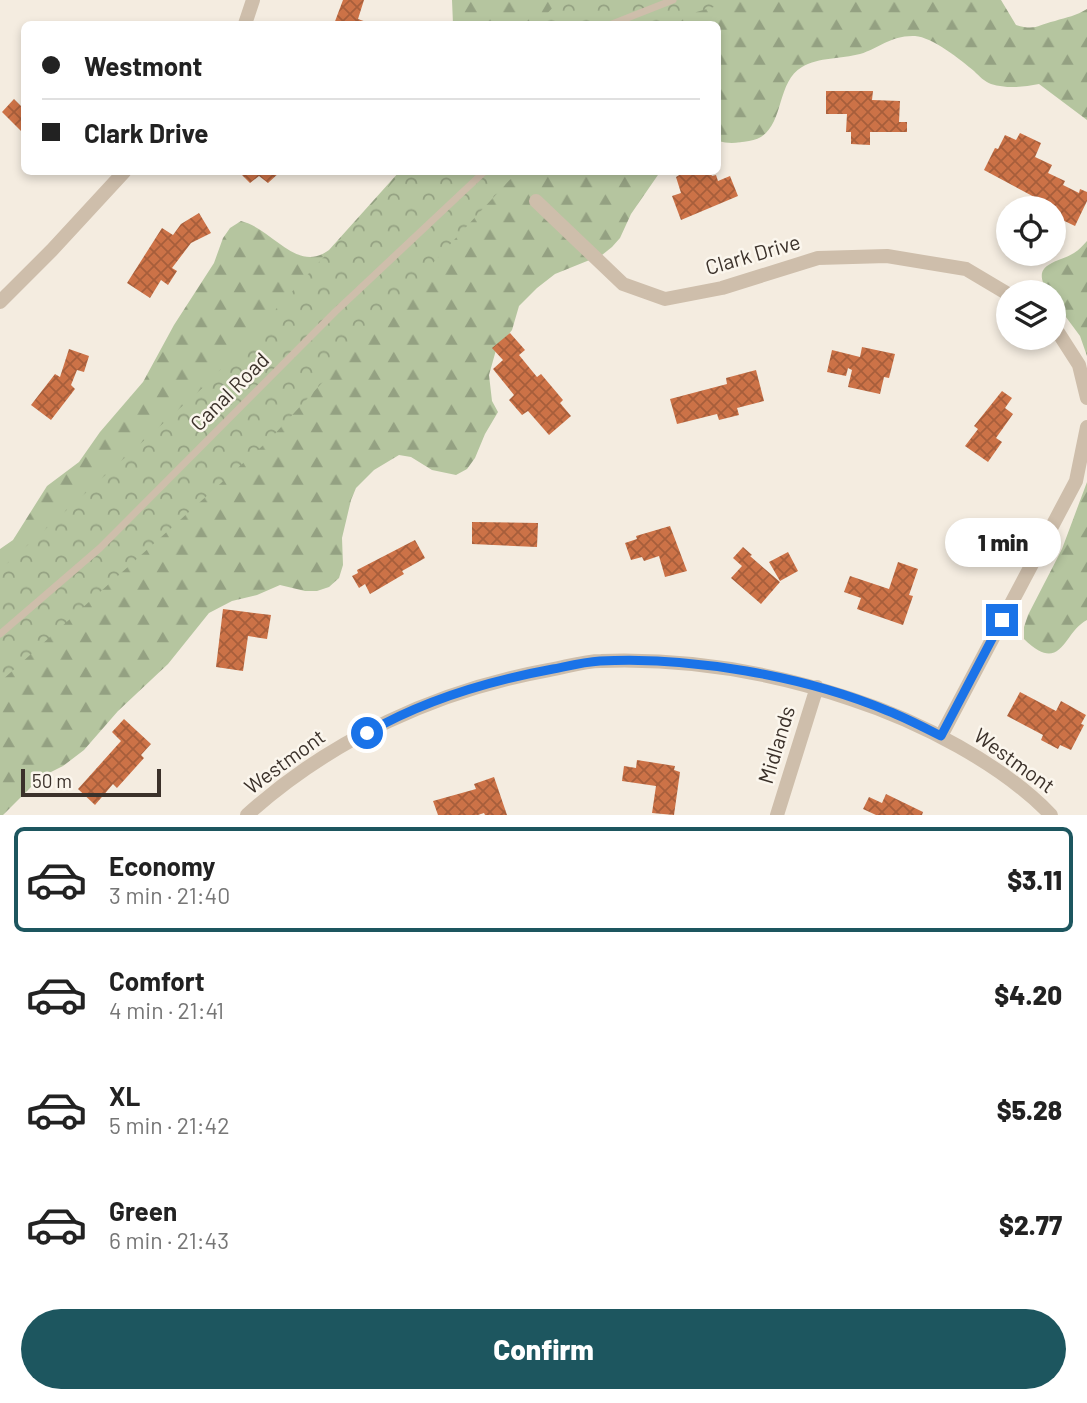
<!DOCTYPE html>
<meta charset="utf-8">
<style>
:root{--surface:#fff;--page:#f6f6f6;--text:#222;--muted:#767676;--line:#e0e0e0;--accent:#1d565f}
body{margin:0;font-family:Barlow,sans-serif;background:var(--page);color:var(--text);height:100vh;display:flex;flex-direction:column;font-size:26px;white-space:nowrap}
*{box-sizing:border-box;margin:0}
p{font-size:23px;color:var(--muted)}
.icon{flex:none;width:38px;height:38px;fill:none;stroke:currentColor;stroke-width:2;stroke-linecap:round;stroke-linejoin:round}
.map{position:relative;height:815px;overflow:hidden}
.panel{display:flex;flex-direction:column;background:var(--surface);flex:1}
.panel>*{flex:none}
.banner{position:absolute;left:21px;top:21px;width:700px;height:154px;border-radius:10px;box-shadow:0 4px 10px #0003;display:grid;align-content:center;height:154px;padding:0 21px;background:var(--surface)}
.tools{position:absolute;left:996px;top:196px;display:grid;gap:14px}
.tools a{display:grid;place-items:center;width:70px;height:70px;border-radius:50%;background:var(--surface);box-shadow:0 4px 10px #0003;font-size:35px}
.scale{position:absolute;left:21px;bottom:18px;width:140px;box-sizing:border-box;padding-left:7px;border:4px solid #3b312a;border-top:0;font-size:19px;line-height:24px;white-space:nowrap;color:#3b312a;-webkit-text-stroke:5px #fbf6ed;paint-order:stroke}
.end{position:absolute;width:32px;height:32px;margin:-16px;border:9px solid #1a73e8;background:#fff;box-shadow:0 0 0 4px #fff}
.from{border-radius:50%}
.bubble{position:absolute;height:49px;border-radius:24px;background:var(--surface);box-shadow:0 4px 10px #0003;font-size:23px;font-weight:800;line-height:49px;text-align:center}
.banner b{display:flex;align-items:center;gap:24px;height:66px;font-size:26px}
.banner b+b{border-top:2px solid var(--line)}
.banner i{width:18px;height:18px;background:var(--text)}
ul{padding:12px 0 0;list-style:none}
li{display:flex;align-items:center;gap:21px;height:105px;margin:0 14px 10px;padding:0 7px;border:4px solid transparent;border-radius:10px}
li div{flex:1}
li b{display:block;font-size:26px}
li em{font-style:normal;font-weight:800}
li.selected{border-color:var(--accent)}
li>.icon{width:63px;height:63px;stroke-width:1.5}
.action{display:flex;gap:14px;margin-top:auto;padding:14px 21px}
.action a{flex:1;height:80px;border-radius:42px;background:var(--accent);color:#fff;font-size:28px;font-weight:800;line-height:80px;text-align:center}
.map>svg:first-child{display:block}
</style>
<div class="map">
<svg width="1087" height="815" viewBox="0 0 1087 815">
<defs>
<pattern id="forest-firs" width="22" height="20" patternUnits="userSpaceOnUse" patternTransform="scale(1.75)"><rect width="22" height="20" fill="#b5c59f"/><path d="M5 1l3.5 6h-7zM16 11l3.5 6h-7z" fill="#94a182"/></pattern>
<pattern id="park-crowns" width="20" height="18" patternUnits="userSpaceOnUse" patternTransform="scale(1.75)"><rect width="20" height="18" fill="#b5c59f"/><path d="M2 6a3 3 0 1 1 6 0M12 15a3 3 0 1 1 6 0" fill="none" stroke="#94a182"/></pattern>
<pattern id="building-cross-hatch" width="8" height="8" patternUnits="userSpaceOnUse" patternTransform="scale(1.75)"><rect width="8" height="8" fill="#cc7247"/><path d="M0 0l8 8M0 8l8-8" fill="none" stroke="#a75e3b"/></pattern>
</defs>
<rect width="100%" height="100%" fill="#f4ece0"/>
<path fill="url(#forest-firs)" d="M452 0H1001L1016 25C1036 31 1037 25 1055 21 1067 17 1076 16 1087 9V120L1039 84C1023 87 1008 89 991 84 985 82 979 76 974 71 961 60 932 37 915 36 891 35 880 48 860 54 841 59 819 57 802 67 773 84 787 135 749 141 737 143 729 144 718 141V24H453Z
M399 172H660L631 214 620 238 612 247 602 255 555 274 537 288 519 306 512 330 496 350 489 375 492 401 498 412 485 434 475 458 467 469 456 475 432 470 411 457 399 455 374 470 356 488 351 500 342 538 343 565 339 578 329 587 317 591H305L280 585 257 595 232 601 209 613 168 664 118 711 84 750 63 766 41 777 3 815H0V549L13 540 47 486 79 462 100 432 143 382 174 325 214 263 223 238 230 228 241 221C273 229 297 274 329 250Z
M1087 241V356L1080 336 1054 301V292H1048C1029 263 1058 263 1074 253 1079 250 1083 245 1087 241Z
M1087 482V620C1063 632 1062 676 1024 639V627L1028 615 1062 549Z"/>
<path fill="url(#park-crowns)" d="M560 0H738L655 24H537Z
M402 172H517L270 439 0 682V570L208 383Z"/>
<path fill="url(#building-cross-hatch)" d="M343 0H364L358 19 372 24H334Z
M826 91H873L872 100 900 101 899 122H907V132H870V145L851 144V132H846L847 114H826Z
M14 99 23 108 24 106V134L2 112Z
M1020 133 1041 143 1035 157 1052 165 1048 173 1065 181 1063 185 1079 193 1080 189 1087 192V201L1075 226 1054 216 1053 207 984 170 995 148 998 149 1005 135 1016 140Z
M239 172H280L268 183 259 176 250 183Z
M684 172H695L696 175 710 172 712 176 716 175 718 181 730 176 738 196 681 220 672 196 681 193 676 177Z
M199 213 211 233 191 243 172 268 177 271 168 285 161 280 150 298 127 283 162 228 173 235 181 224Z
M510 333 525 350 519 355 537 377 541 374 563 400 560 403 571 416 549 435 528 411 522 415 509 400 514 395 493 369 503 360 492 348Z
M862 347 895 354 889 378 884 377 880 394 848 387 852 370 848 368 846 376 827 372 832 350 860 357Z
M69 349 89 356 84 372 77 370 71 385 75 389 51 420 31 405 55 374 60 377Z
M756 370 764 401 737 408 739 415 719 420 717 414 677 424 670 399 727 384 726 378Z
M1002 391 1012 398 1005 408 1013 414 996 438 1002 442 988 462 965 446 978 429 974 426Z
M472 522 538 523 537 547 472 544Z
M670 526 687 571 665 577 659 556 644 561 642 557 631 560 625 543 637 539 636 536Z
M415 540 425 558 402 571 404 574 370 594 365 584 359 588 352 576 358 573 357 570Z
M743 547 752 555 750 556 780 582 761 604 731 578 742 566 733 558Z
M788 552 798 571 780 581 769 562Z
M898 562 918 569 909 595 913 596 903 625 857 609 861 598 844 592 850 576 889 589Z
M223 609 271 615 267 639 248 636 243 671 216 667Z
M1020 692 1056 711 1061 701 1086 715 1081 724 1084 725 1071 750 1060 745 1058 749 1041 740 1043 735 1007 716Z
M124 719 151 744 141 755 144 758 117 788 113 784 95 805 78 789 121 741 112 732Z
M637 760 675 766 674 770 680 772 674 815 652 813 656 786 622 781 624 766 636 768Z
M494 777 507 815H485L484 813 478 815H438L433 801 476 789 474 784Z
M886 794 923 812 922 815H876L863 809 869 797 882 803Z"/>
<g fill="none" stroke-linecap="round" stroke-linejoin="round">
<path stroke="#cebeab" stroke-width="7" d="M612 24 673 0
M0 634 100 548 335 312 484 172"/>
<path stroke="#cebeab" stroke-width="14" d="M245 24 253 0
M536 201 623 284 665 299 722 288 818 258 887 256 966 269 1008 294
M0 302 52 250 124 172
M1054 326 1079 365 1087 398
M941 736 1076 481 1087 427
M247 815C331 739 438 690 549 670 566 667 584 661 601 661 686 658 771 672 851 699 919 721 1002 764 1051 815
M777 815 817 687"/>
</g>
<g fill="none" stroke-linecap="round" stroke-linejoin="round">
<path stroke="#1a73e8" stroke-width="9" d="M367 733C424 700 488 681 553 669 568 666 584 662 600 661 689 656 805 676 888 711 906 718 923 727 941 736L1002 620"/>
</g>
<g text-anchor="middle" stroke-width="5" stroke-linejoin="round" paint-order="stroke">
<g font-size="21" fill="#3b312a" stroke="#fbf6ed">
<text transform="translate(753 255) rotate(-16)" y="7">Clark Drive</text>
<text transform="translate(230 392) rotate(-45)" y="7">Canal Road</text>
<text transform="translate(777 745) rotate(-73)" y="7">Midlands</text>
<text transform="translate(1014 761) rotate(36)" y="7">Westmont</text>
<text transform="translate(285 762) rotate(-36)" y="7">Westmont</text>
</g>
</g>
</svg>
<div class="tools">
<a><svg class="icon" aria-label="locate" viewBox="0 0 24 24"><circle cx="12" cy="12" r="6"/><path d="M12 2v4M12 18v4M2 12h4M18 12h4"/></svg></a>
<a><svg class="icon" aria-label="layers" viewBox="0 0 24 24"><path d="M12 4l9 5-9 5-9-5zM3 14l9 5 9-5"/></svg></a>
</div>
<div class="scale">50 m</div>
<i class="end from" style="left:367px;top:733px"></i>
<i class="end" style="left:1002px;top:620px"></i>
<div class="bubble" style="left:945px;top:518px;width:116px">1 min</div>
<div class="banner">
<b><i class="from"></i>Westmont</b>
<b><i></i>Clark Drive</b>
</div>
</div>
<section class="panel">
<ul>
<li class="selected"><svg class="icon" aria-label="car" viewBox="0 0 24 24"><path d="M5 17H2v-5l4-1 3-4h7l3 4 3 1v5h-3M9 17h6M6 11h13"/><circle cx="7" cy="17" r="2"/><circle cx="17" cy="17" r="2"/></svg><div><b>Economy</b><p>3 min · 21:40</p></div><em>$3.11</em></li>
<li><svg class="icon" aria-label="car" viewBox="0 0 24 24"><path d="M5 17H2v-5l4-1 3-4h7l3 4 3 1v5h-3M9 17h6M6 11h13"/><circle cx="7" cy="17" r="2"/><circle cx="17" cy="17" r="2"/></svg><div><b>Comfort</b><p>4 min · 21:41</p></div><em>$4.20</em></li>
<li><svg class="icon" aria-label="car" viewBox="0 0 24 24"><path d="M5 17H2v-5l4-1 3-4h7l3 4 3 1v5h-3M9 17h6M6 11h13"/><circle cx="7" cy="17" r="2"/><circle cx="17" cy="17" r="2"/></svg><div><b>XL</b><p>5 min · 21:42</p></div><em>$5.28</em></li>
<li><svg class="icon" aria-label="car" viewBox="0 0 24 24"><path d="M5 17H2v-5l4-1 3-4h7l3 4 3 1v5h-3M9 17h6M6 11h13"/><circle cx="7" cy="17" r="2"/><circle cx="17" cy="17" r="2"/></svg><div><b>Green</b><p>6 min · 21:43</p></div><em>$2.77</em></li>
</ul>
<div class="action"><a>Confirm</a></div>
</section>
